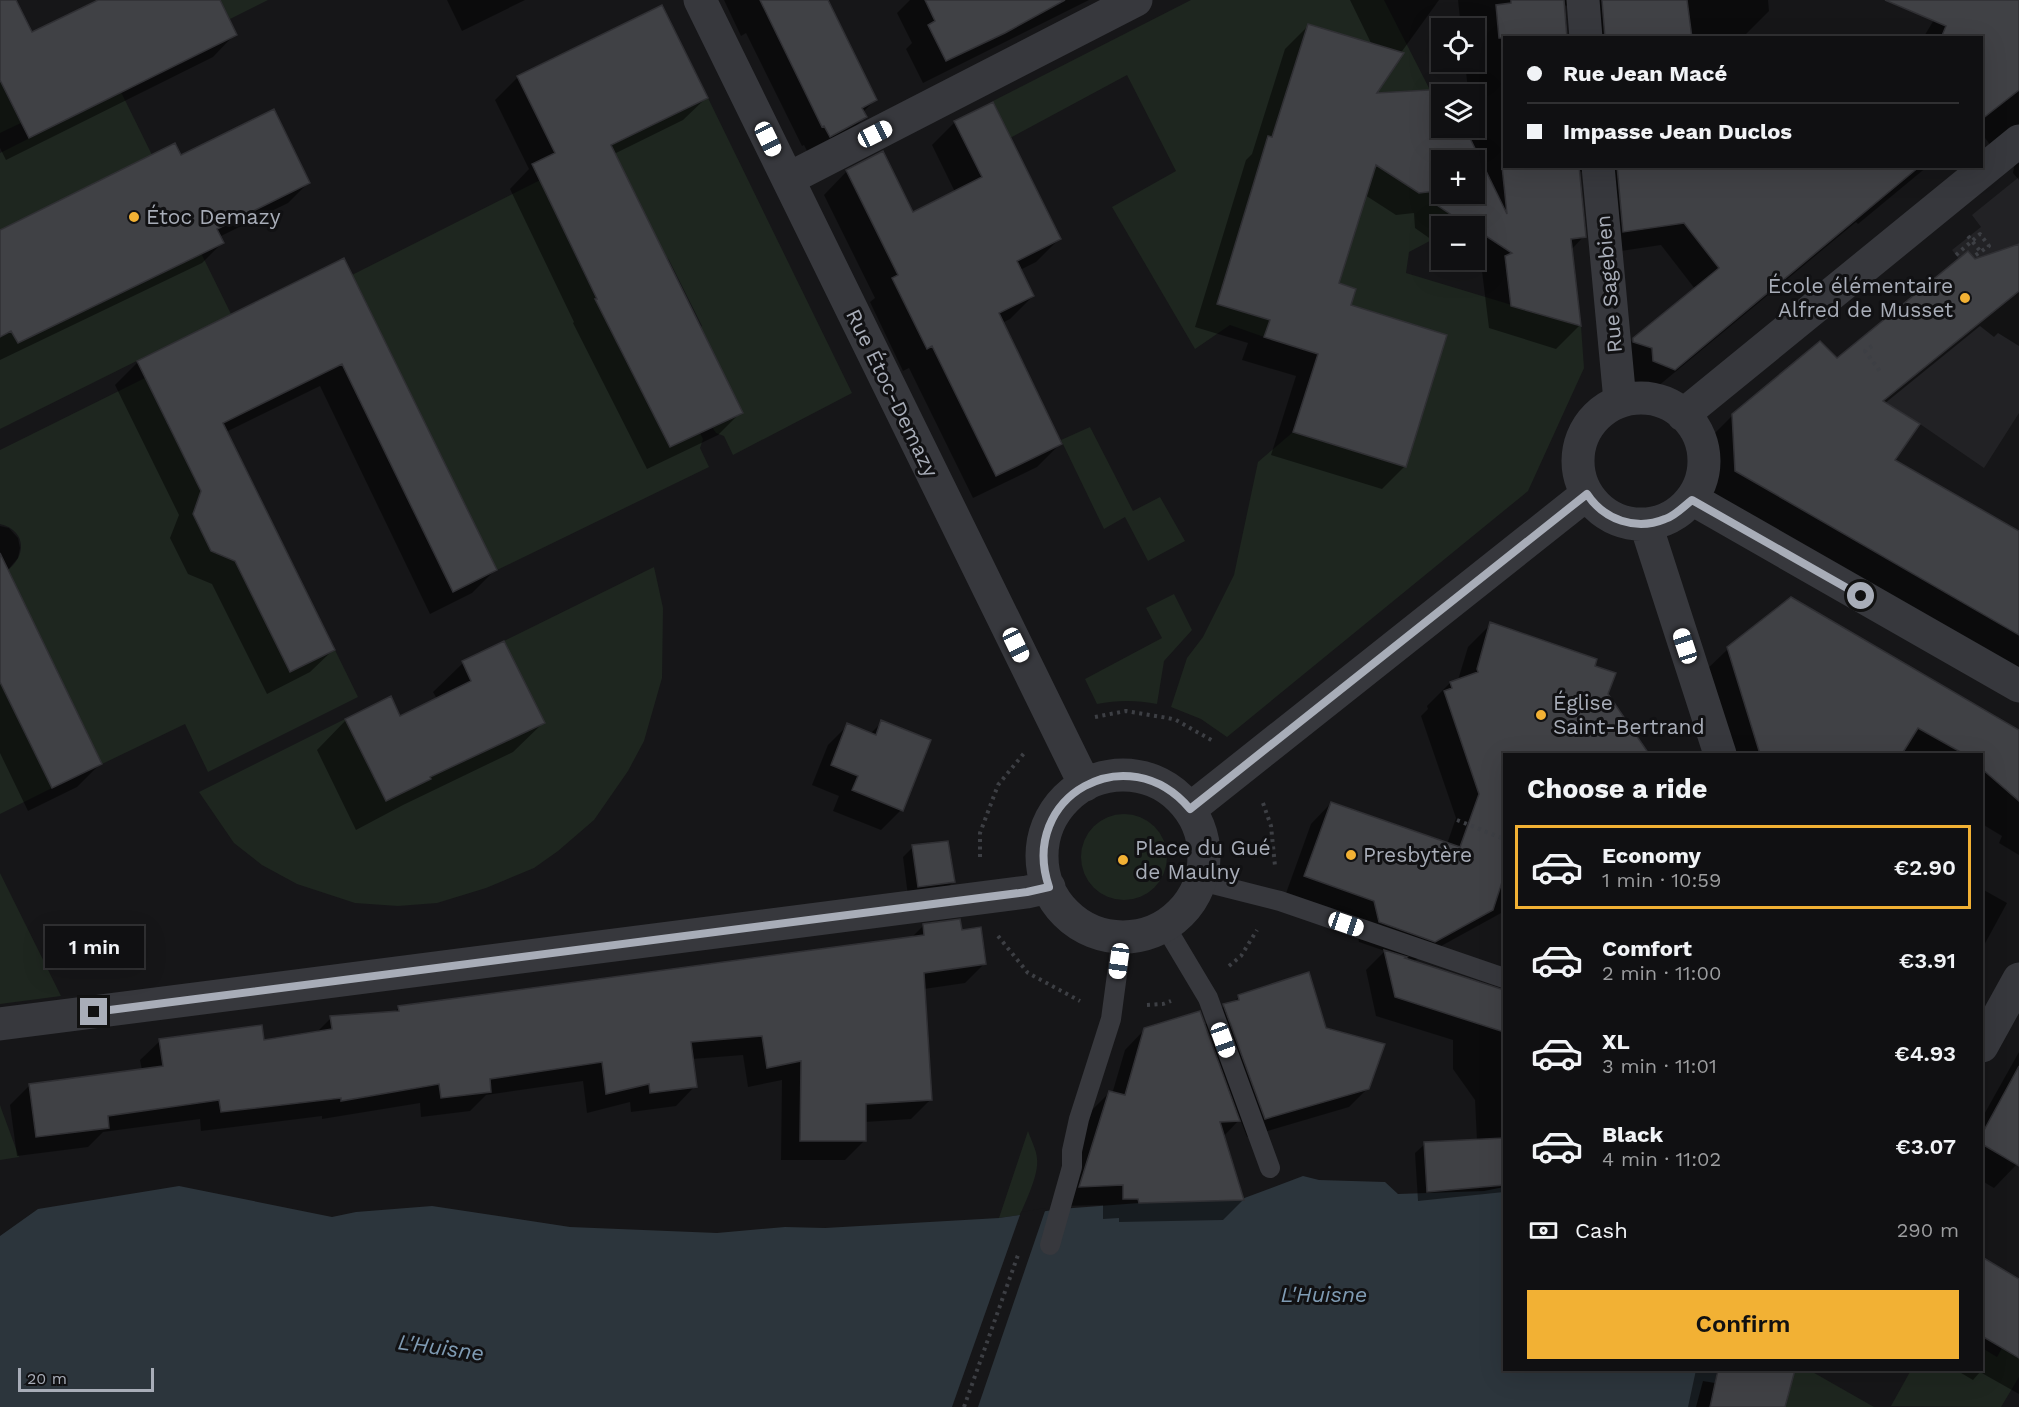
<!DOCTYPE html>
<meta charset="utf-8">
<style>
:root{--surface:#101012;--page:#1e1e20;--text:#f1f3f6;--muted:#9c9d9f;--line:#303032;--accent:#f2b134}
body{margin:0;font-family:"Work Sans",sans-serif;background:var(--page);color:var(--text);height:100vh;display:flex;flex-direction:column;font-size:22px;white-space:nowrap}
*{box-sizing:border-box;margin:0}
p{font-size:20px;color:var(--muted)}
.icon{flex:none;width:33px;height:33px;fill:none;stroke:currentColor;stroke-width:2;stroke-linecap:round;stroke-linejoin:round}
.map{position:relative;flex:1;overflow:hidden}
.details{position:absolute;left:1503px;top:753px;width:480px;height:618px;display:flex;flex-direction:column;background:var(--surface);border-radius:0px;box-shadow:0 6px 24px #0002,0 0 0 2px var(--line)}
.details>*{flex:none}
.guide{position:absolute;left:1503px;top:36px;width:480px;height:132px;border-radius:0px;box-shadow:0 6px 24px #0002,0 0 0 2px var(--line);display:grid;align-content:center;height:132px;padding:0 24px;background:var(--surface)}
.tools{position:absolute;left:1431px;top:18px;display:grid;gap:12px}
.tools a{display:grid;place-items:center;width:54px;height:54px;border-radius:0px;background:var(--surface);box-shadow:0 6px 24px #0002,0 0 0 2px var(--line);font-size:30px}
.scale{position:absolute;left:18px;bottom:15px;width:136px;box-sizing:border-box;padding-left:6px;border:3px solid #a8adb8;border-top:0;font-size:16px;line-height:21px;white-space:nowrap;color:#a8adb8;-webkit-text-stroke:4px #111113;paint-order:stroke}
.end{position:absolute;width:27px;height:27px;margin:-14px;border:8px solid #a8adb8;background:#111;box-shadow:0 0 0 3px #111}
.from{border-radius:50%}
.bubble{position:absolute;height:42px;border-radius:0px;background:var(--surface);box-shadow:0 6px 24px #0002,0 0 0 2px var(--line);font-size:20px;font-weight:600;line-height:42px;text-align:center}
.car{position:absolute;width:18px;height:36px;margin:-18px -9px;border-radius:8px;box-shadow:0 0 4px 2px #0007;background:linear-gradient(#fff 24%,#345 0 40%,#fff 0 76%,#345 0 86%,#fff 0)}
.guide b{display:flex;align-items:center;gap:21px;height:57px;font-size:22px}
.guide b+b{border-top:2px solid var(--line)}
.guide i{width:15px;height:15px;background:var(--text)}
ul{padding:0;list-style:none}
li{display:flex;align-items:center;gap:18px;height:84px;margin:0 12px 9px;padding:0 12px;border:3px solid transparent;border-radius:0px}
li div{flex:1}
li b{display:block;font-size:22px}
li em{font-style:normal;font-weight:600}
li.current{border-color:var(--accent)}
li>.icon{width:54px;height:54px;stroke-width:1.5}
h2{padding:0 24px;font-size:27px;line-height:72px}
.pay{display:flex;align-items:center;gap:15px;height:66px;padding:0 24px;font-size:22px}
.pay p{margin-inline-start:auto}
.cta{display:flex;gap:12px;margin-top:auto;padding:12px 24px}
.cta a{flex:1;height:69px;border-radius:0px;background:var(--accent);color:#111;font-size:24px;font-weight:600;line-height:69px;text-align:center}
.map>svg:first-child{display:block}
</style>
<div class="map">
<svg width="2019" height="1407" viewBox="0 0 2019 1407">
<rect width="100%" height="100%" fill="#161618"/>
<path fill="#222225" d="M2019 177V413L1984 468 1920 424 1865 392 1837 358 1959 259 1952 250 1981 227 1972 215Z"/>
<path fill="#1e261f" d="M220 0H268L230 19Z
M1191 0H1384L1430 90 1437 199 1466 222 1458 226H1442L1441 235 1409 252 1406 273 1581 326 1584 368 1528 491 1227 737 1201 719 1171 707 1187 658 1203 637 1234 575 1258 462 1293 432 1406 467 1351 305 1356 289 1339 283 1396 99 1362 88 1376 45 1308 25 1272 137 1268 136 1217 304 1270 320 1264 337 1230 325 1195 349 1112 207 1176 171 1127 75 1010 138 993 101Z
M0 80 21 123 0 133Z
M121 92 152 155 0 230V153Z
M708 98 852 393 733 455 724 436 716 433 712 427 700 328 702 326 669 260 585 158Z
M560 170 556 214 627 364H629L670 447 700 433 703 439 700 448 709 467 497 570 352 275Z
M201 253 231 314 0 429V337L11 331 18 342Z
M145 378 205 499 196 504 193 514 211 551 220 555 230 550 290 672 335 650 358 697 208 772 185 724 102 764 8 570C27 555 26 530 0 524V450Z
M1090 427 1133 511 1160 497 1185 541 1148 561 1125 517 1104 529 1061 440Z
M654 567 663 608 662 678 644 741 628 771 594 820 558 851 534 868 486 888 437 903 398 906 355 903 297 884 262 865 234 843 199 792 345 719 386 801 430 779V777L544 723 504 641Z
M1174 594 1192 630 1164 661 1157 704C1137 700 1117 700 1097 704L1085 679 1162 638 1146 608Z
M0 682 52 788 0 814Z
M1081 857a43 43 0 1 1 86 0a43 43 0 1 1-86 0Z
M0 873 61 996 0 1004Z
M0 1105 1 1108 19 1157 0 1160Z
M1028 1131C1031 1140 1037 1151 1037 1159 1039 1174 1026 1201 1020 1215L999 1218Z
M1982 1348 1997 1357 2002 1348 2019 1358V1377L2001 1407 1891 1406 1911 1370H1982Z
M1795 1370H1809L1874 1407H1785Z"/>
<path fill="#2c353c" d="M1303 1176 1319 1180 1385 1182 1398 1194 1484 1191 1504 1187V1370H1717L1715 1383 1703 1381 1696 1407H0V1236L38 1209 179 1186 332 1217 356 1212 432 1206 570 1227 717 1233 785 1227 825 1228 999 1218 1060 1209 1139 1203 1239 1200Z"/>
<path fill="#161618" d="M1046 1208 978 1407H952L1021 1212Z"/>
<path fill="#0007" fill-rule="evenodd" d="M0 0H14L32 34 102 0H218L235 34 213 57 6 160 0 148Z
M447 0H525L462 31Z
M724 0H825L875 100 863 112 865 117 845 137 809 155 804 145 802 146 746 33 741 36Z
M910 0H1089L923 83 906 49 912 43 897 13Z
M1350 0H1439L1400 54 1374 94 1468 90 1465 62H1474V28H1461L1458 0H1768L1769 11 1746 34 1700 38H1581L1568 6 1563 5 1504 38V166H1928L1858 224 1856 222 1651 392 1631 384 1611 362 1634 339 1695 289 1661 245 1601 254 1583 172 1578 171 1584 236 1571 250 1579 326 1556 349 1489 328 1482 271 1465 260H1474V226H1442V247L1415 228 1414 213 1396 215 1365 195 1337 284 1349 306 1405 466 1382 489 1271 455 1296 376 1242 360 1248 343 1195 327 1246 160 1252 154 1285 49 1308 26 1372 45ZM1442 94H1474V128H1442ZM1442 160H1474V194H1442Z
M1946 0H2019V180L2013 173 2015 162 1991 146 1982 134V38H1923Z
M518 77 706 98 683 120 614 154 741 412 718 435 647 469 573 323 574 322 510 189 529 169 495 100Z
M955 122 1059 239 1036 262 1020 270 1033 296 1010 319 1002 323 1060 444 1037 467 973 498 909 368 903 371 870 302 875 298 824 195 847 171 913 214 955 192 932 145Z
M308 183 288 203 219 237 222 243 202 263 0 360V232Z
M2019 253V346L1998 333 1994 337 1980 326 1884 404 1893 461 2019 533V678L1709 498 1706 442 1733 415 1837 360 1975 261Z
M344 260 495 570 472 593 430 614 320 386 226 432 333 650 310 672 267 694 212 584 188 574 170 538 179 515 115 385 138 362Z
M0 526 9 528 18 538 20 548 18 558 7 571 100 764 77 787 28 811 0 753Z
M1491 624 1593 667 1606 695 1648 754H1504V847L1446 865 1504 886V910L1503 912 1412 962 1504 990V1192L1418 1201 1415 1153 1425 1144 1477 1141 1475 1100 1453 1069V1040L1376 1016 1366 970 1385 951 1359 942 1354 920 1285 896 1311 824 1331 803 1447 844 1456 818 1421 716 1428 709 1427 706 1450 683 1458 680 1468 647Z
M1728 649 2019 731V855L1999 843 2002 836 1982 824V754H1730L1704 672Z
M463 663 543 723 513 752 403 805 356 830 317 750 346 720 399 718 437 699 433 692Z
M882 722 929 741 901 810 881 830 833 811 839 796 812 785 828 745 848 725 870 734Z
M913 847 953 882 943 892 908 896 903 857Z
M1982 889 2007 903 1982 949Z
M923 926 960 931 985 963 965 983 924 989 930 1100 911 1119 865 1122V1140L845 1160H781L782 1080 748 1087 743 1055 692 1059 695 1086 676 1106 631 1112 630 1102 587 1113 583 1081 486 1095 470 1111 421 1117 420 1103 322 1119V1116L201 1131 200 1119 103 1132 88 1147 17 1156 10 1105 30 1085 142 1070 140 1060 160 1041H262L316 1033 331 1018 393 1013 399 1008 911 938Z
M1239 997 1325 1029 1368 1088 1349 1107 1247 1137 1240 1119 1223 1137 1243 1200 1223 1220 1119 1222V1218L1103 1219V1205L1060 1206 1089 1113 1109 1093 1112 1094 1125 1050 1145 1029 1204 1026 1224 1006 1231 1004Z
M2019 1052V1162L1994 1188 1982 1181V1118Z
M1982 1259 2019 1281V1394L1980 1372 1973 1380 1956 1370H1982Z
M1696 1370H1794L1783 1407H1688Z"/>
<path fill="#404145" stroke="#303034" stroke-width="1.5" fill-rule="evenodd" d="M0 0H16L32 32 98 0H220L237 35 29 138 0 80Z
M760 0H828L877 100 862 108 867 117 830 137 824 126 822 127Z
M925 0H1065L1005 33 946 61 928 25 935 21Z
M1511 0H1564L1567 38H1499L1496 5 1511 3Z
M1602 0H1687L1692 38H1605Z
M1885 0H2019V90L1982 119V38H1941L1946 26Z
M662 5 708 98 611 145 743 413 670 447 595 299H597L532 164 555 153 517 76Z
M1308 24 1404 53 1377 93 1446 89 1448 94H1442V128H1465L1507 214 1502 166H1579L1586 237 1571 239 1581 326 1511 306 1505 256 1512 253 1480 232 1476 233 1474 226H1468L1437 205 1436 191 1419 193 1376 165 1339 283 1356 289 1351 305 1447 335 1406 467 1293 432 1318 354 1264 337 1270 320 1217 304 1268 136 1272 137ZM1442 160H1474V194H1442Z
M993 102 1061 239 1017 261 1034 296 999 313 1062 444 996 476 932 346 927 349 892 278 898 275 846 170 883 151 913 212 982 177 954 121Z
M274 109 310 183 217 229 224 243 18 343 11 331 0 337V230L175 143 181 155Z
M1617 166H1920L1675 370 1653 361 1652 348 1633 342V338L1719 268 1684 223 1623 232Z
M2019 244V291L1883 401 1920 424 1895 460 2019 531V635L1735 471 1732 414 1820 341 1837 358 1968 251 1975 259Z
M344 258 497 570 453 592 342 364 223 423 335 650 290 672 235 561 211 551 193 514 201 491 137 361Z
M0 553 102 764 52 788 0 682Z
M1791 597 2019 730V801L1982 769V754H1964L1918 728 1902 754H1760L1727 647Z
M1490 622 1597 659 1595 666 1616 673 1608 694 1649 754H1504V876L1493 910 1435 942 1379 922 1374 901 1304 876 1331 802 1460 847 1479 794 1444 691 1452 688 1450 682 1478 672 1477 669Z
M504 641 545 723 430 777 431 779 386 801 345 719 391 696 400 716 471 681 462 661Z
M881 720 931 740 903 811 852 790 858 776 831 765 847 723 876 735Z
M948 841 955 882 918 887 912 845Z
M960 919 962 930 981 927 986 964 924 973 932 1100 866 1104V1141H800L801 1061 767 1068 762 1036 691 1042 697 1087 650 1093 649 1084 606 1094 602 1062 490 1079 491 1092 441 1098 439 1084 341 1101V1098L221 1112 219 1100 108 1116 109 1128 36 1137 29 1084 163 1066 159 1039 262 1025 264 1040 332 1029 330 1016 399 1011 398 1006 924 935 923 924Z
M1384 950 1407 957 1405 958 1504 990V1032L1395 997Z
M1309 972 1326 1028 1385 1044 1369 1089 1265 1119 1223 1004 1239 1000 1238 995Z
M1200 1011 1240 1121 1220 1122 1244 1200 1139 1203 1138 1199H1123V1185L1079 1187 1109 1091 1125 1095 1144 1028Z
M2019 1066V1166L1982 1144V1134Z
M1504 1138V1185L1427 1192 1424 1142Z
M1982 1257 2019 1279V1358L1982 1336Z
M1718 1370H1795L1785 1407H1710Z"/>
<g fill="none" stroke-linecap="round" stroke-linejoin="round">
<path stroke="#3d3f44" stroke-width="4" stroke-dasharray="3 4.5" stroke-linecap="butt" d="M1968 236 1981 252
M1956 255 1980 234 1989 246 1973 257
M1872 346 1865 351 1882 374
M1095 717 1126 711 1168 718 1176 720 1213 741
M1263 803 1271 826 1275 866
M1457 820 1504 839
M980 857V833L998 785 1025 752
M998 936 1028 973 1080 1001
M1229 966 1241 956 1257 930
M1147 1005 1163 1004 1171 1001
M964 1407 1018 1255"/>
<path stroke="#37383d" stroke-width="20" d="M1201 881 1280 901 1504 978
M1165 926 1208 998 1270 1168
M1050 1245 1072 1167V1151L1079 1119 1111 1019 1122 937"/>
<path stroke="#37383d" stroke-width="33" d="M700 0 1085 785
M1583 0 1586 38
M1598 166 1620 401
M788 179 1136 0
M1578 461a63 63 0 1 1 126 0a63 63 0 1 1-126 0Z
M1683 415 2019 141
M1692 499 2019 686
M1646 525 1720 754
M1042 856a81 81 0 1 1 162 0a81 81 0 1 1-162 0Z
M1190 809 1587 494
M0 1024 1027 892 1049 887
M1982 1046 2019 979"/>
</g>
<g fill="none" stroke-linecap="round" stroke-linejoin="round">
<path stroke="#a8adb8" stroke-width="8" d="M94 1012 1027 892 1049 887C1018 796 1128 735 1190 809L1587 494C1604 520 1636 531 1665 519 1675 516 1684 506 1692 500L1861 596"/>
</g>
<g fill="#f2b134" stroke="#111113" stroke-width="2">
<circle cx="134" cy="217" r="6"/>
<circle cx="1965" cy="298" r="6"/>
<circle cx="1541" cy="715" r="6"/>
<circle cx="1351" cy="855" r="6"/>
<circle cx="1123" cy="860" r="6"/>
</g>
<g text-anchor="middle" stroke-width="6" stroke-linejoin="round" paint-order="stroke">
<g font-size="21" fill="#a8adb8" stroke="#111113" text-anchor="start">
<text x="146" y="224">Étoc Demazy</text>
<text x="1953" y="293" text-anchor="end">École élémentaire<tspan x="1953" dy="24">Alfred de Musset</tspan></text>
<text x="1553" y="710">Église<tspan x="1553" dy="24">Saint-Bertrand</tspan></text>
<text x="1135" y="855">Place du Gué<tspan x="1135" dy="24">de Maulny</tspan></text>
<text x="1363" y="862">Presbytère</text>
</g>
<g font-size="21" fill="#a8adb8" stroke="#111113">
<text transform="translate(1609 284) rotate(-95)" y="7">Rue Sagebien</text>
<text transform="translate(892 393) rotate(64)" y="7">Rue Étoc-Demazy</text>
</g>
<g font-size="22" font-style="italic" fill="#7f9bb3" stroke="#111113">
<text x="1324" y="1302">L'Huisne</text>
<text transform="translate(441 1347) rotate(8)" y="8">L'Huisne</text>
</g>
</g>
</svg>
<div class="tools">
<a><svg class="icon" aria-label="locate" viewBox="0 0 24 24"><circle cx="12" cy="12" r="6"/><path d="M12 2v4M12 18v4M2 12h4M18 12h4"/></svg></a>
<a><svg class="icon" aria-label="layers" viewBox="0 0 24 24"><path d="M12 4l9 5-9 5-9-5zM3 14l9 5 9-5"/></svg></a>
<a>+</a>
<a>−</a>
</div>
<div class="scale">20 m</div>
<i class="end from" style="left:1861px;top:596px"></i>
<i class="end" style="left:94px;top:1012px"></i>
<div class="bubble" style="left:45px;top:926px;width:99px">1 min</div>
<i class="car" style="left:875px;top:134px;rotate:63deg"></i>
<i class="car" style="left:768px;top:139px;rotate:154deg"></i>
<i class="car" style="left:1016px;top:645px;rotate:154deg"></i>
<i class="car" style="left:1685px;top:646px;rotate:342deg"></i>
<i class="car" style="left:1346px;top:924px;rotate:109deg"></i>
<i class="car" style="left:1119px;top:961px;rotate:188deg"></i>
<i class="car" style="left:1223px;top:1040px;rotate:160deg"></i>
<div class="guide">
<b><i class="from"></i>Rue Jean Macé</b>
<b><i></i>Impasse Jean Duclos</b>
</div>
<section class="details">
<h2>Choose a ride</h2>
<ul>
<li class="current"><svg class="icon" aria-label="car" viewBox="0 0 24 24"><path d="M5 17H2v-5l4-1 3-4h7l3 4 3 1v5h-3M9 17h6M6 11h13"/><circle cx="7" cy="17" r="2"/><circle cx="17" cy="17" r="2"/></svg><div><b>Economy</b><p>1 min · 10:59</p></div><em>€2.90</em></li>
<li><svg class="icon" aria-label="car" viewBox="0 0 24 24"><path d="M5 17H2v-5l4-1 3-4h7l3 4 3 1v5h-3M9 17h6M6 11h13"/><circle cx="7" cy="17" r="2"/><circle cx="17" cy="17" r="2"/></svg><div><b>Comfort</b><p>2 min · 11:00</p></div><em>€3.91</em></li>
<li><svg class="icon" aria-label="car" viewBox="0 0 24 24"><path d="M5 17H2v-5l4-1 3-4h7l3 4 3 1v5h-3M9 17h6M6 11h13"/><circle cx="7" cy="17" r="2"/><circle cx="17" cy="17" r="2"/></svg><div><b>XL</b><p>3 min · 11:01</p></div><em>€4.93</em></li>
<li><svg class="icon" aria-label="car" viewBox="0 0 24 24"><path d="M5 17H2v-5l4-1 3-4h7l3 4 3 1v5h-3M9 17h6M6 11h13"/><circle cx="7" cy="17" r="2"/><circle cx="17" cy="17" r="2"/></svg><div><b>Black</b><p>4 min · 11:02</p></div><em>€3.07</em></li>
</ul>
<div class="pay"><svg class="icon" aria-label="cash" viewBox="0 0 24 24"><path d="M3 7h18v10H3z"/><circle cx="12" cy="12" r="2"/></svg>Cash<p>290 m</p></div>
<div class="cta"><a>Confirm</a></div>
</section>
</div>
